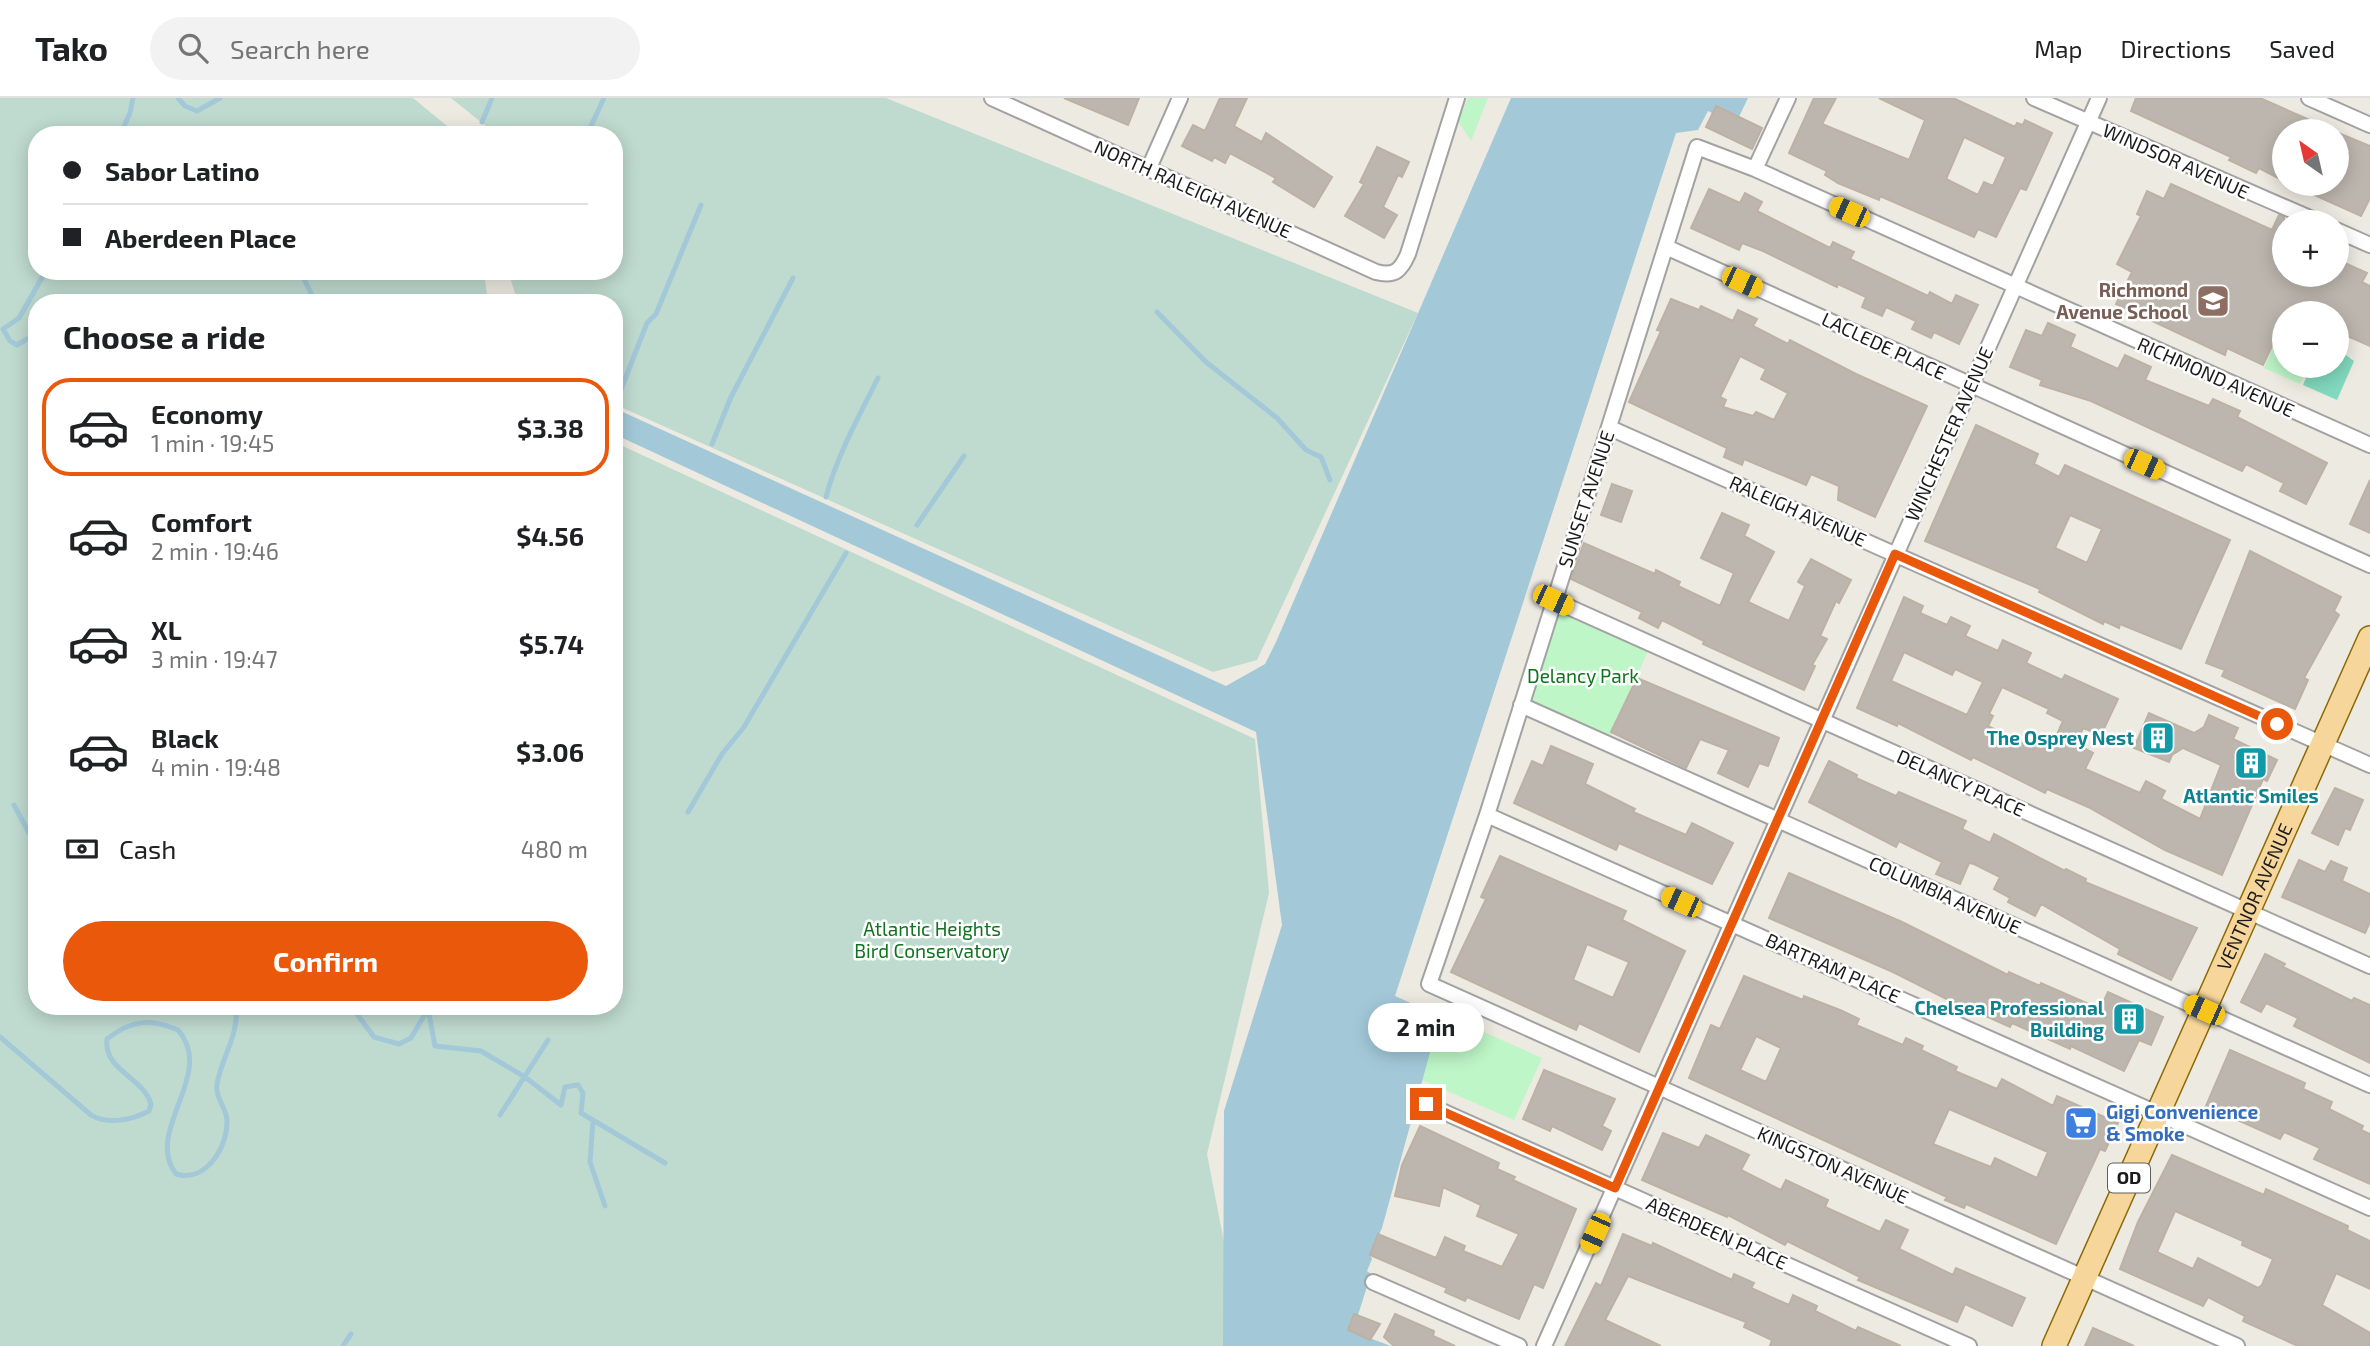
<!DOCTYPE html>
<meta charset="utf-8">
<style>
:root{--surface:#fff;--page:#f2f2f2;--text:#202124;--muted:#757577;--line:#e0e0e0;--accent:#ea580c}
body{margin:0;font-family:"Exo 2",sans-serif;background:var(--page);color:var(--text);height:100vh;display:flex;flex-direction:column;font-size:26px;white-space:nowrap}
*{box-sizing:border-box;margin:0}
p{font-size:23px;color:var(--muted)}
.icon{flex:none;width:38px;height:38px;fill:none;stroke:currentColor;stroke-width:2;stroke-linecap:round;stroke-linejoin:round}
.map{position:relative;flex:1;overflow:hidden}
.sheet{position:absolute;left:28px;top:196px;width:595px;height:721px;display:flex;flex-direction:column;background:var(--surface);border-radius:28px;box-shadow:0 4px 18px #0003}
.sheet>*{flex:none}
.top-card{position:absolute;left:28px;top:28px;width:595px;height:154px;border-radius:28px;box-shadow:0 4px 18px #0003;display:grid;align-content:center;height:154px;padding:0 35px;background:var(--surface)}
.needle{width:46px;rotate:326deg}
.buttons{position:absolute;left:2272px;top:21px;display:grid;gap:14px}
.buttons a{display:grid;place-items:center;width:77px;height:77px;border-radius:50%;background:var(--surface);box-shadow:0 4px 18px #0003;font-size:35px}
.end{position:absolute;width:32px;height:32px;margin:-16px;border:9px solid #ea580c;background:#fff;box-shadow:0 0 0 4px #fff}
.from{border-radius:50%}
.bubble{position:absolute;height:49px;border-radius:24px;background:var(--surface);box-shadow:0 4px 18px #0003;font-size:23px;font-weight:700;line-height:49px;text-align:center}
.car{position:absolute;width:21px;height:42px;margin:-21px -10px;border-radius:9px;box-shadow:0 0 5px 2px #0007;background:linear-gradient(#f5c518 24%,#345 0 40%,#f5c518 0 76%,#345 0 86%,#f5c518 0)}
.top-card b{display:flex;align-items:center;gap:24px;height:66px;font-size:26px}
.top-card b+b{border-top:2px solid var(--line)}
.top-card i{width:18px;height:18px;background:var(--text)}
ul{padding:0;list-style:none}
li{display:flex;align-items:center;gap:21px;height:98px;margin:0 14px 10px;padding:0 21px;border:4px solid transparent;border-radius:28px}
li div{flex:1}
li b{display:block;font-size:26px}
li em{font-style:normal;font-weight:700}
li.current{border-color:var(--accent)}
li>.icon{width:63px;height:63px;stroke-width:1.5}
h2{padding:0 35px;font-size:32px;line-height:84px}
.pay{display:flex;align-items:center;gap:18px;height:77px;padding:0 35px;font-size:26px}
.pay p{margin-inline-start:auto}
.button{display:flex;gap:14px;margin-top:auto;padding:14px 35px}
.button a{flex:1;height:80px;border-radius:42px;background:var(--accent);color:#fff;font-size:28px;font-weight:700;line-height:80px;text-align:center}
header{display:flex;align-items:center;gap:42px;box-sizing:border-box;height:98px;padding:0 35px;background:var(--surface);border-bottom:2px solid var(--line)}
header strong{font-size:33px}
nav{display:flex;gap:38px;margin-inline-start:auto;font-size:24px}
.search{width:490px;height:63px;background:var(--page);display:flex;align-items:center;gap:18px;box-sizing:border-box;padding:0 24px;border-radius:38px;color:var(--muted);font-size:26px}
.map>svg:first-child{display:block}
</style>
<header>
<strong>Tako</strong>
<div class="search"><svg class="icon" aria-label="search" viewBox="0 0 24 24"><circle cx="10" cy="10" r="6"/><path d="M15 15l6 6"/></svg>Search here</div>
<nav><a>Map</a><a>Directions</a><a>Saved</a></nav>
</header>
<div class="map">
<svg width="2370" height="1248" viewBox="0 0 2370 1248">
<rect width="100%" height="100%" fill="#edeae1"/>
<path fill="#bfdacf" d="M0 0H413L458 37H37V173H484L488 205H37V908H614V344L1255 641 1269 795 1207 1056 1244 1248H0Z
M451 0H886L1418 215 1257 562 1213 574 614 306V205H518L508 173H614V37H497Z"/>
<path fill="#bef6c7" d="M1468 0H1488L1471 43 1458 23Z
M2279 236H2284V268H2308L2300 286 2264 270Z
M1553 502 1651 546 1607 647 1521 607Z
M1441 915 1542 960 1514 1022 1422 982Z"/>
<path fill="#81d9be" d="M2336 250 2354 263 2337 302 2303 287 2311 268H2336Z"/>
<path fill="#a3c9d9" d="M1511 0H1748L1735 27 1708 13 1698 32 1676 35 1395 898 1440 918 1382 1130 1370 1157 1372 1161 1367 1173 1371 1176 1358 1217H1354L1348 1232 1391 1248H1223L1224 1013 1282 827 1256 634 614 336V310L1226 588 1265 566 1276 544Z"/>
<g fill="none" stroke-linecap="round" stroke-linejoin="round">
<path stroke="#a3c9d9" stroke-width="5" d="M178 0 185 8 197 13 220 0
M482 24 492 0
M120 37 130 15 133 0
M587 37 604 0
M300 173 316 205
M168 205H176
M1157 214 1206 264 1277 320 1306 352 1321 359 1330 382
M37 235 17 247 10 243 3 231 19 220 43 178
M618 299 647 225 656 216 701 107
M712 346 731 299 793 180
M826 399C836 360 859 318 878 280
M917 427 964 358
M14 707 37 750
M688 714 722 656 744 629 846 455
M351 908 374 939 399 946 411 940 428 911
M428 911 435 948 481 953 525 979 561 1007 565 989 578 987 583 995 581 1015 665 1065
M0 939 91 1017C107 1027 132 1022 149 1013L151 1006C143 979 103 972 107 941 131 922 150 920 178 932 217 976 143 1033 176 1076 206 1085 228 1049 227 1022 226 1009 215 1000 217 986 222 958 239 938 236 908
M500 1017 548 942
M593 1023 590 1064 605 1108
M343 1248 351 1236"/>
</g>
<path fill="#bdb6ae" stroke="#bdb1a4" stroke-width="2" fill-rule="evenodd" d="M1064 0H1139L1128 27Z
M1220 0H1247L1234 28 1262 44 1266 35 1332 79 1314 109 1273 84 1276 80 1230 55 1225 65 1214 59 1212 63 1182 48 1193 27 1205 33Z
M1814 0H1836L1822 26 1909 62 1925 22 1879 0H1953L2015 29 2017 25 2023 27 2025 22 2052 35 2026 92 2020 90 1996 139 1978 131 1974 139 1880 98 1879 102 1838 85 1825 77 1827 73 1789 55ZM1964 39 2006 59 1993 88 1984 84 1978 97 1946 81Z
M2136 0H2260L2332 32 2284 33V83L2259 70 2256 75 2229 62 2231 59 2131 13Z
M1716 8 1762 30 1752 51 1706 29Z
M2336 34 2370 48V100L2361 118 2290 86H2336Z
M1377 49 1409 64 1402 79 1398 77 1383 109 1397 117 1384 140 1345 118 1364 86 1360 84Z
M2171 86 2272 132 2279 117 2284 119V177H2336V161L2367 175 2362 184 2370 188V248L2336 233V215H2299L2289 211 2284 215V223L2263 267 2227 250 2225 257 2116 206 2132 174 2117 166 2141 118 2137 116 2147 93 2164 101Z
M1709 91 1740 105 1745 95 1762 104 1757 113 1830 150 1833 144 1854 154 1850 161 1928 198 1930 194 1952 206 1956 197 1978 207 1959 246 1934 234 1931 240 1912 231 1916 223 1886 209 1882 218 1862 209 1866 199 1838 186 1837 189 1763 153 1742 145 1739 152 1691 130Z
M1671 201 1699 212 1701 208 1733 223 1738 212 1757 221 1753 228 1788 246 1790 242 1856 276 1927 308 1875 419 1838 402 1839 388 1811 376 1806 387 1744 361 1742 367 1724 359 1727 350 1629 304 1661 233 1657 232ZM1740 258 1766 271 1761 281 1788 295 1774 322 1756 314 1753 318 1723 309 1726 302 1720 299Z
M2048 225 2075 237 2070 249 2118 271 2125 257 2151 269 2145 282 2209 308 2213 301 2240 313 2237 319 2327 365 2306 406 2280 393 2284 385 2246 366 2242 373 2091 303 2040 287 2042 282 2010 269 2026 232 2042 238Z
M1976 327 2038 356 2034 366 2059 379 2065 367 2230 442 2181 551 2120 526 2119 530 2104 523 2103 526 2039 494 2040 491 1925 443ZM2070 417 2102 431 2087 465 2055 450Z
M2370 382V435L2350 426Z
M1612 386 1632 393 1621 424 1601 417Z
M1722 415 1749 427 1744 438 1774 454 1748 504 1789 523 1805 488 1798 484 1811 461 1851 482 1839 505 1836 503 1820 538 1827 541 1812 567 1815 568 1804 592 1703 546 1704 543 1662 522 1658 530 1639 520 1642 514 1571 481 1584 445 1655 476 1656 472 1680 484 1678 488 1720 508 1734 475 1701 460Z
M2250 453 2341 499 2334 513 2339 517 2304 580 2308 582 2295 611 2222 578 2225 572 2206 565Z
M1904 499 1923 508 1920 515 1947 527 1951 519 1970 528 1965 538 1998 553 2003 542 2031 555 2026 565 2062 582 2065 577 2118 601 2101 637 2083 630 2076 646 2093 655 2085 671 2140 695 2146 683 2165 693 2161 701 2200 721 2221 667 2183 650 2172 657 2169 664 2134 650 2149 615 2194 635 2204 629 2209 617 2238 630 2233 641 2277 662 2267 683 2263 681 2222 777 2165 752 2088 709 2047 691 2045 695 1973 659 1971 662 1898 625 1897 628 1857 610ZM1904 554 1952 577 1955 571 1983 584 1967 617 1891 583ZM2002 589 2049 611 2047 615 2063 623 2050 652 2035 645 2033 651 1988 628 1993 618 1989 616Z
M1637 580 1779 640 1768 668 1759 665 1748 689 1718 675 1729 652 1700 641 1686 670 1611 634Z
M1551 648 1593 666 1585 686 1635 711 1633 714 1686 737 1692 725 1733 745 1712 786 1619 745 1616 752 1514 705 1532 663 1543 668Z
M1829 663 1857 677 1856 680 1896 698 1899 694 1966 723 1962 731 1990 745 1994 736 2065 773 2066 771 2086 781 2085 784 2197 830 2171 882 2118 856 2120 851 2041 806 2035 818 2008 804 2010 800 1994 791 2000 779 1974 766 1969 765 1960 786 1936 776 1942 764 1899 743 1896 749 1809 704Z
M2335 690 2363 702 2350 732 2345 730 2338 747 2312 735Z
M1500 758 1626 813 1622 822 1685 853 1639 954 1579 925 1576 932 1451 874 1486 801 1481 799ZM1587 846 1629 864 1613 900 1573 882Z
M2299 762 2325 774 2331 763 2347 770 2342 783 2370 796V824L2365 835 2282 799Z
M1789 775 1902 824 2008 877 2009 874 2040 888 2041 885 2100 911 2108 894 2163 919 2151 947 2139 942 2124 973 2071 948 2070 951 2012 925 2010 929 1979 915 1978 917 1893 874 1769 820Z
M2265 856 2285 866 2283 869 2352 903 2354 900 2370 907V965L2294 928 2298 920 2266 905 2261 914 2241 904Z
M1744 878 1803 902 1804 898 1840 912 1859 921 1856 927 1903 947 1906 940 1923 948 1921 952 1957 969 1955 973 1997 991 2002 981 2053 1008 2057 998 2118 1025 2105 1053 2100 1051 2056 1146 1966 1106 1964 1110 1945 1102 1947 1099 1689 980 1711 927 1720 931ZM1756 938 1781 950 1766 984 1740 972ZM1949 1011 2048 1054 2037 1080 1995 1060 1991 1069 1933 1046Z
M1448 920 1463 927 1456 943 1441 937Z
M2230 952 2305 985 2303 991 2332 1004 2329 1011 2363 1028 2361 1032 2370 1036V1086L2314 1061 2320 1050 2284 1034 2280 1041 2206 1008Z
M1544 972 1615 1001 1602 1028 1611 1033 1602 1052 1552 1028 1550 1033 1523 1021Z
M1420 1028 1499 1065 1497 1071 1515 1079 1513 1082 1576 1111 1543 1190 1534 1186 1519 1221 1467 1199 1465 1203 1445 1194 1447 1190 1370 1157 1378 1136 1436 1160 1445 1139 1465 1148 1463 1153 1502 1169 1519 1136 1477 1118 1481 1107 1443 1089 1439 1108 1395 1098 1402 1067Z
M1663 1035 1699 1050 1706 1037 1749 1057 1741 1072 1781 1092 1786 1082 1828 1102 1825 1109 1880 1134 1886 1122 1908 1132 1899 1151 1953 1177 1956 1170 2025 1200 2012 1228 1965 1206 1957 1224 1858 1182 1860 1179 1787 1143 1785 1147 1728 1117 1727 1119 1642 1082Z
M2172 1057 2264 1097 2266 1091 2348 1128 2347 1132 2370 1143V1191L2336 1175 2322 1207 2370 1235V1248H2298L2243 1223 2245 1218 2208 1199 2203 1208 2120 1171 2138 1124ZM2175 1113 2243 1143 2242 1147 2273 1161 2262 1187 2258 1190 2198 1160 2193 1171 2157 1154Z
M1623 1136 1652 1148 1653 1145 1732 1182 1734 1176 1754 1185 1751 1190 1789 1207 1793 1197 1817 1208 1815 1213 1856 1233 1858 1229 1901 1248H1770L1772 1242 1744 1229 1746 1224 1628 1178 1605 1222 1661 1248H1565L1596 1185 1601 1188Z
M1354 1216 1380 1226 1370 1242 1348 1232Z
M1395 1216 1434 1233 1433 1238 1455 1248H1394L1384 1239Z
M2093 1230 2134 1248H2085Z"/>
<g fill="none" stroke-linecap="round" stroke-linejoin="round">
<defs>
<path id="street" d="M992 0 1376 174C1395 179 1401 172 1408 156L1457 0
M2034 0 2319 124
M2309 0 2370 27
M1149 70 1180 0
M1755 71 1788 0
M2336 132 2370 147
M1666 149 2370 467
M1610 330 2370 667
M1553 502 2370 868
M1521 607 2370 987
M1487 717 2370 1110
M1426 1006 1969 1248
M1373 1184 1519 1248
M1544 1248 2099 0
M2237 1248 1429 886 1487 717 1697 49 1755 71 2370 347"/>
<g id="primary">
<path id="s1" d="M2054 1248 2370 540"/>
</g>
</defs>
<use href="#street" stroke="#a2a2a2" stroke-width="18"/>
<use href="#primary" stroke="#8c6a06" stroke-width="26"/>
<use href="#street" stroke="#fff" stroke-width="14"/>
<use href="#primary" stroke="#f7d69b" stroke-width="23"/>
</g>
<g fill="none" stroke-linecap="round" stroke-linejoin="round">
<path stroke="#ea580c" stroke-width="9" d="M1426 1006 1615 1090 1895 456 2277 626"/>
</g>
<defs>
<symbol id="school-square" viewBox="-11 -11 22 22"><rect x="-9" y="-9" width="18" height="18" rx="4" fill="#8d6e63" stroke="#fff"/><path d="M0-5L7-2L0 1L-7-2ZM-4 1L0 2.5L4 1V4Q0 6-4 4Z" fill="#fff"/></symbol>
<symbol id="building-square" viewBox="-11 -11 22 22"><rect x="-9" y="-9" width="18" height="18" rx="4" fill="#0f9aa8" stroke="#fff"/><path d="M-4-6H4V6H1V3H-1V6H-4ZM-2.5-4.3h1.7v1.8h-1.7ZM.8-4.3h1.7v1.8H.8ZM-2.5-1h1.7V.8h-1.7ZM.8-1h1.7V.8H.8Z" fill="#fff"/></symbol>
<symbol id="supermarket-square" viewBox="-11 -11 22 22"><rect x="-9" y="-9" width="18" height="18" rx="4" fill="#3f7fe0" stroke="#fff"/><path d="M-6-5.5h2.5l.6 2H6L4.5 2H-2.5L-4.4-4H-6ZM-1.5 3.2a1.3 1.3 0 1 0 .1 0ZM3 3.2a1.3 1.3 0 1 0 .1 0Z" fill="#fff"/></symbol>
</defs>
<g fill-rule="evenodd">
<use href="#school-square" x="2194" y="184" width="38" height="38"/>
<use href="#building-square" x="2139" y="621" width="38" height="38"/>
<use href="#building-square" x="2232" y="646" width="38" height="38"/>
<use href="#building-square" x="2110" y="902" width="38" height="38"/>
<use href="#supermarket-square" x="2062" y="1006" width="38" height="38"/>
</g>
<g text-anchor="middle" stroke-width="5" stroke-linejoin="round" paint-order="stroke">
<rect fill="#fff" stroke="#5f5f5f" stroke-width="2" x="2108" y="1065.5" width="42" height="29" rx="5"/>
<g font-size="18" font-weight="bold" fill="#1b1b1b">
<text x="2129" y="1086">OD</text>
</g>
<g font-size="19" fill="#1b1b1b" stroke="#fff">
<text transform="translate(2176 63) rotate(24)" y="7">WINDSOR AVENUE</text>
<text transform="translate(1193 91) rotate(24)" y="7">NORTH RALEIGH AVENUE</text>
<text transform="translate(1884 248) rotate(25)" y="7">LACLEDE PLACE</text>
<text transform="translate(2216 279) rotate(24)" y="7">RICHMOND AVENUE</text>
<text transform="translate(1949 336) rotate(-66)" y="7">WINCHESTER AVENUE</text>
<text transform="translate(1586 401) rotate(-72)" y="7">SUNSET AVENUE</text>
<text transform="translate(1798 413) rotate(24)" y="7">RALEIGH AVENUE</text>
<text transform="translate(1961 685) rotate(24)" y="7">DELANCY PLACE</text>
<text transform="translate(1945 797) rotate(24)" y="7">COLUMBIA AVENUE</text>
<text dy="7" stroke="none"><textPath href="#s1" startOffset="492">VENTNOR AVENUE</textPath></text>
<text transform="translate(1833 870) rotate(24)" y="7">BARTRAM PLACE</text>
<text transform="translate(1833 1067) rotate(24)" y="7">KINGSTON AVENUE</text>
<text transform="translate(1717 1135) rotate(24)" y="7">ABERDEEN PLACE</text>
</g>
<g font-size="19" font-weight="bold" fill="#785e54" stroke="#fff" text-anchor="end">
<text x="2188" y="199">Richmond<tspan x="2188" dy="22">Avenue School</tspan></text>
</g>
<g font-size="19" fill="#0f731f" stroke="#fff">
<text x="1583" y="585">Delancy Park</text>
<text x="932" y="838">Atlantic Heights<tspan x="932" dy="22">Bird Conservatory</tspan></text>
</g>
<g font-size="19" font-weight="bold" fill="#0d838f" stroke="#fff" text-anchor="end">
<text x="2134" y="647">The Osprey Nest</text>
<text x="2251" y="705" text-anchor="middle">Atlantic Smiles</text>
<text x="2104" y="917">Chelsea Professional<tspan x="2104" dy="22">Building</tspan></text>
</g>
<g font-size="19" font-weight="bold" fill="#366cbe" stroke="#fff" text-anchor="start">
<text x="2106" y="1021">Gigi Convenience<tspan x="2106" dy="22">&amp; Smoke</tspan></text>
</g>
</g>
</svg>
<div class="buttons">
<a><svg class="needle" viewBox="-14 -14 28 28"><path d="M0-13l5 13h-10z" fill="#e53935"/><path d="M0 13l5-13h-10z" fill="#757577"/></svg></a>
<a>+</a>
<a>−</a>
</div>
<i class="end from" style="left:2277px;top:626px"></i>
<i class="end" style="left:1426px;top:1006px"></i>
<div class="bubble" style="left:1368px;top:905px;width:116px">2 min</div>
<i class="car" style="left:1849px;top:114px;rotate:294deg"></i>
<i class="car" style="left:1742px;top:184px;rotate:115deg"></i>
<i class="car" style="left:2144px;top:366px;rotate:114deg"></i>
<i class="car" style="left:1553px;top:502px;rotate:115deg"></i>
<i class="car" style="left:1681px;top:804px;rotate:294deg"></i>
<i class="car" style="left:2204px;top:912px;rotate:294deg"></i>
<i class="car" style="left:1595px;top:1135px;rotate:204deg"></i>
<div class="top-card">
<b><i class="from"></i>Sabor Latino</b>
<b><i></i>Aberdeen Place</b>
</div>
<section class="sheet">
<h2>Choose a ride</h2>
<ul>
<li class="current"><svg class="icon" aria-label="car" viewBox="0 0 24 24"><path d="M5 17H2v-5l4-1 3-4h7l3 4 3 1v5h-3M9 17h6M6 11h13"/><circle cx="7" cy="17" r="2"/><circle cx="17" cy="17" r="2"/></svg><div><b>Economy</b><p>1 min · 19:45</p></div><em>$3.38</em></li>
<li><svg class="icon" aria-label="car" viewBox="0 0 24 24"><path d="M5 17H2v-5l4-1 3-4h7l3 4 3 1v5h-3M9 17h6M6 11h13"/><circle cx="7" cy="17" r="2"/><circle cx="17" cy="17" r="2"/></svg><div><b>Comfort</b><p>2 min · 19:46</p></div><em>$4.56</em></li>
<li><svg class="icon" aria-label="car" viewBox="0 0 24 24"><path d="M5 17H2v-5l4-1 3-4h7l3 4 3 1v5h-3M9 17h6M6 11h13"/><circle cx="7" cy="17" r="2"/><circle cx="17" cy="17" r="2"/></svg><div><b>XL</b><p>3 min · 19:47</p></div><em>$5.74</em></li>
<li><svg class="icon" aria-label="car" viewBox="0 0 24 24"><path d="M5 17H2v-5l4-1 3-4h7l3 4 3 1v5h-3M9 17h6M6 11h13"/><circle cx="7" cy="17" r="2"/><circle cx="17" cy="17" r="2"/></svg><div><b>Black</b><p>4 min · 19:48</p></div><em>$3.06</em></li>
</ul>
<div class="pay"><svg class="icon" aria-label="cash" viewBox="0 0 24 24"><path d="M3 7h18v10H3z"/><circle cx="12" cy="12" r="2"/></svg>Cash<p>480 m</p></div>
<div class="button"><a>Confirm</a></div>
</section>
</div>
